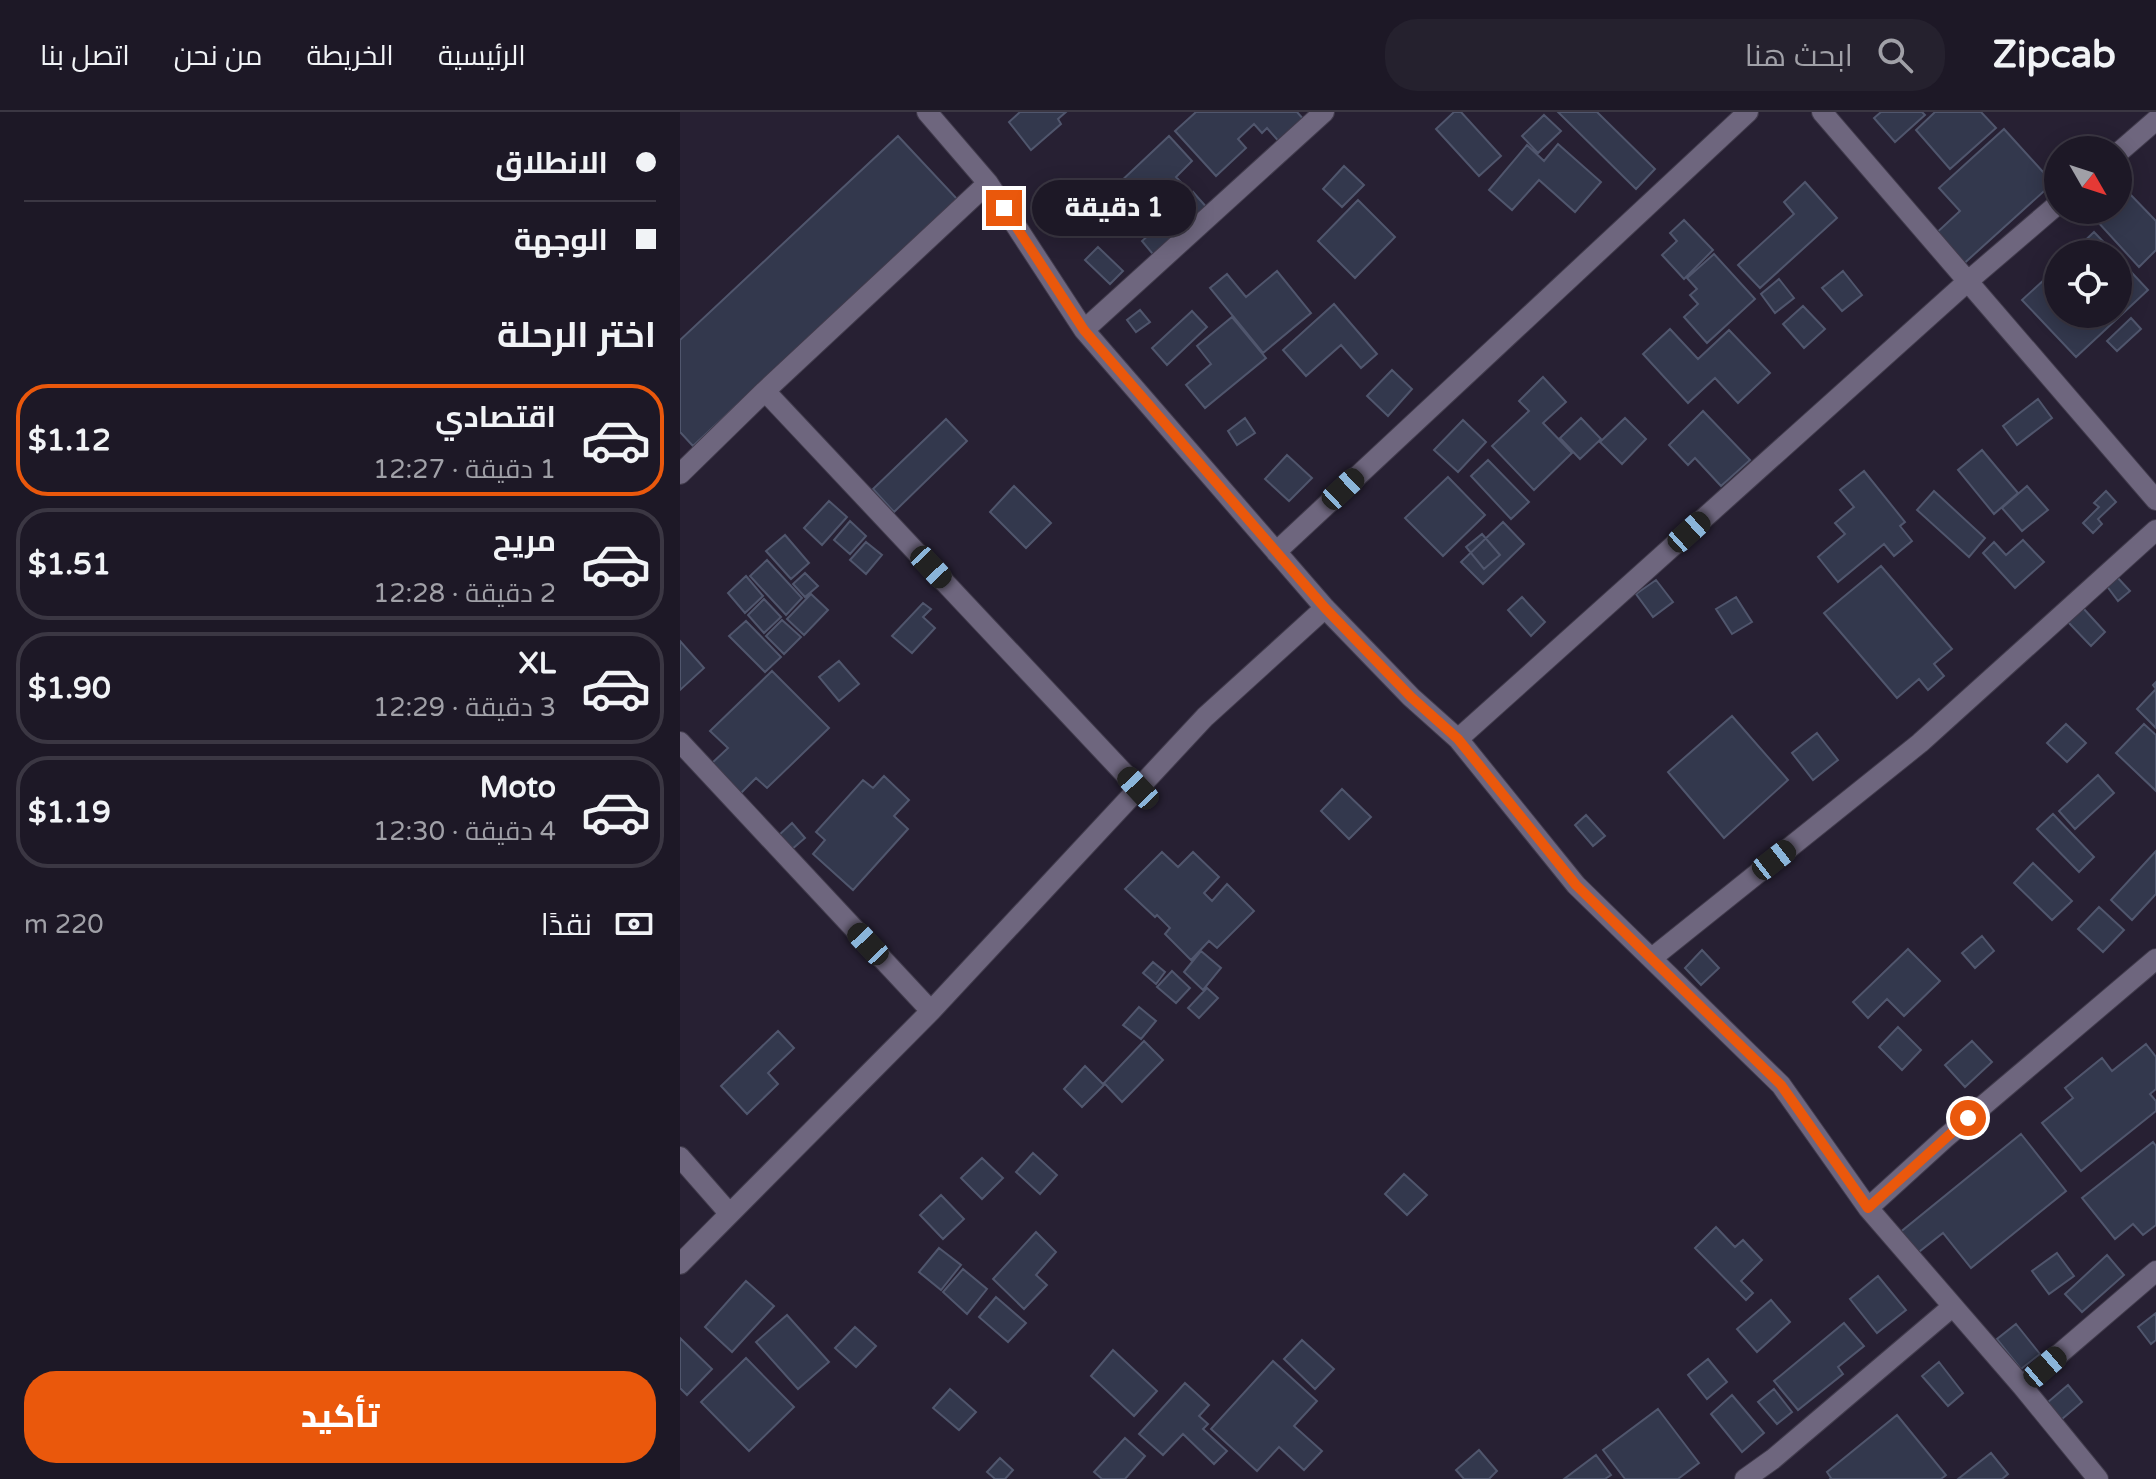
<!DOCTYPE html>
<html lang="ar">
<meta charset="utf-8">
<style>
:root{--surface:#1d1826;--page:#25212e;--text:#f1f3f6;--muted:#a0a0a7;--line:#3b3743;--accent:#ea580c}
body{margin:0;font-family:"Varela Round",Cairo,sans-serif;background:var(--page);color:var(--text);direction:rtl;height:100vh;display:flex;flex-direction:column;font-size:30px;white-space:nowrap}
*{box-sizing:border-box;margin:0}
p{font-size:26px;color:var(--muted)}
.icon{flex:none;width:44px;height:44px;fill:none;stroke:currentColor;stroke-width:2;stroke-linecap:round;stroke-linejoin:round}
.map{position:relative;flex:1;overflow:hidden;direction:ltr}
.panel{display:flex;flex-direction:column;background:var(--surface);width:680px}
.panel>*{flex:none}
.guide{display:grid;align-content:center;height:176px;padding:0 24px;background:var(--surface)}
.needle{width:52px;rotate:129deg}
.controls{position:absolute;left:1364px;top:24px;display:grid;gap:16px}
.controls a{display:grid;place-items:center;width:88px;height:88px;border-radius:50%;background:var(--surface);box-shadow:0 4px 20px #0003,0 0 0 2px var(--line);font-size:40px}
.end{position:absolute;width:36px;height:36px;margin:-18px;border:10px solid #ea580c;background:#fff;box-shadow:0 0 0 4px #fff}
.from{border-radius:50%}
.bubble{position:absolute;height:56px;border-radius:28px;background:var(--surface);box-shadow:0 4px 20px #0003,0 0 0 2px var(--line);font-size:26px;font-weight:800;line-height:56px;text-align:center;direction:rtl}
.car{position:absolute;width:24px;height:48px;margin:-24px -12px;border-radius:10px;box-shadow:0 0 6px 2px #0007;background:linear-gradient(#222 24%,#8ab4d8 0 40%,#222 0 76%,#8ab4d8 0 86%,#222 0)}
.guide b{display:flex;align-items:center;gap:28px;height:76px;font-size:30px}
.guide b+b{border-top:2px solid var(--line)}
.guide i{width:20px;height:20px;background:var(--text)}
ul{padding:0;list-style:none}
li{display:flex;align-items:center;gap:24px;height:112px;margin:0 16px 12px;padding:0 8px;border:4px solid var(--line);border-radius:32px}
li div{flex:1}
li b{display:block;font-size:30px}
li em{font-style:normal;font-weight:800}
li.active{border-color:var(--accent)}
li>.icon{width:72px;height:72px;stroke-width:1.5}
h2{padding:0 24px;font-size:36px;line-height:96px}
.pay{display:flex;align-items:center;gap:20px;height:88px;padding:0 24px;font-size:30px}
.pay p{margin-inline-start:auto}
.button{display:flex;gap:16px;margin-top:auto;padding:16px 24px}
.button a{flex:1;height:92px;border-radius:32px;background:var(--accent);color:#fff;font-size:32px;font-weight:800;line-height:92px;text-align:center}
header{display:flex;align-items:center;gap:48px;box-sizing:border-box;height:112px;padding:0 40px;background:var(--surface);border-bottom:2px solid var(--line)}
header strong{font-size:38px}
nav{display:flex;gap:44px;margin-inline-start:auto;font-size:28px}
.search{width:560px;height:72px;background:var(--page);display:flex;align-items:center;gap:20px;box-sizing:border-box;padding:0 28px;border-radius:32px;color:var(--muted);font-size:30px}
main{display:flex;flex:1;min-height:0}
.map>svg:first-child{display:block}
</style>
<header>
<strong>Zipcab</strong>
<div class="search"><svg class="icon" aria-label="search" viewBox="0 0 24 24"><circle cx="10" cy="10" r="6"/><path d="M15 15l6 6"/></svg>ابحث هنا</div>
<nav><a>الرئيسية</a><a>الخريطة</a><a>من نحن</a><a>اتصل بنا</a></nav>
</header>
<main>
<div class="map">
<svg width="1476" height="1367" viewBox="0 0 1476 1367">
<rect width="100%" height="100%" fill="#272033"/>
<path fill="#33384d" stroke="#50566d" stroke-width="2" d="M340 0H386L378 7 381 12 351 38 329 10Z
M516 0H617L626 10 602 33 587 16 582 21 574 12 558 27 566 36 536 64 495 19Z
M774 0H781L821 44 799 64 756 17Z
M878 0H917L975 57 956 77Z
M1201 0H1242L1245 3 1215 30 1194 6Z
M1255 0H1301L1316 16 1270 57 1236 18Z
M864 3 881 19 858 41 842 24Z
M1324 17 1373 71 1279 156 1252 125 1280 99 1259 76Z
M218 24 277 87 13 334 0 320V228Z
M489 24 512 49 496 65 507 77 481 102 484 106 470 119 467 115 456 124 431 97 447 82 438 72Z
M878 32 921 70 895 100 859 68 832 98 809 78 847 33 864 49Z
M664 54 684 73 662 95 643 77Z
M1125 70 1157 106 1080 176 1058 153 1114 102 1104 90Z
M513 80 529 98 477 147 462 129 488 106 485 103Z
M1448 80 1476 109V138L1459 155 1417 109 1429 98H1438V89Z
M678 88 715 125 675 166 638 129Z
M1004 108 1033 138 1004 167 982 143 997 129 990 121Z
M1414 120 1435 142H1391Z
M418 135 443 159 430 172 405 148Z
M1034 142 1075 187 1027 231 1004 205 1018 192 1010 183 1017 177 1007 166Z
M1438 146 1468 178 1396 245 1342 188 1378 155V202H1438Z
M597 159 631 201 583 241 530 176 547 162 566 185Z
M1163 159 1182 183 1162 199 1142 176Z
M1099 167 1114 186 1095 201 1081 182Z
M654 192 697 242 681 256 661 233 626 264 603 238Z
M1123 194 1145 217 1124 236 1103 212Z
M460 198 470 210 456 220 447 208Z
M512 199 527 215 487 253 472 236Z
M552 205 586 246 525 296 506 273 531 252 517 234Z
M1451 206 1461 217 1437 239 1427 229Z
M990 217 1018 247 1049 218 1090 261 1058 291 1035 266 1008 291 963 242Z
M712 258 732 277 708 304 687 284Z
M863 265 886 290 863 311 892 341 854 378 812 334 849 299 839 289Z
M1358 287 1372 306 1337 333 1323 314Z
M1023 299 1070 348 1041 374 1015 346 1008 353 989 333Z
M565 306 575 321 557 333 548 319Z
M901 306 921 327 900 347 880 326Z
M945 306 966 327 942 352 920 330Z
M266 307 287 329 214 400 193 377Z
M783 308 806 330 778 360 754 338Z
M1302 338 1338 381 1314 402 1278 358Z
M607 343 632 366 609 389 585 367Z
M808 348 849 390 831 407 791 364Z
M1184 359 1225 410 1220 414 1232 429 1214 444 1204 432 1158 470 1138 445 1165 422 1155 411 1174 395 1160 378Z
M768 365 805 403 763 444 725 406Z
M334 374 371 411 346 436 310 400Z
M1347 374 1368 398 1342 419 1322 396Z
M1254 379 1305 426 1289 445 1237 398Z
M1426 379 1436 390 1418 407 1422 412 1413 421 1403 411 1419 395 1414 391Z
M149 389 167 405 142 433 124 416Z
M170 409 186 424 170 442 154 428Z
M823 410 844 432 803 472 781 450Z
M802 422 820 443 804 457 786 435Z
M105 423 129 451 111 467 86 439Z
M1343 428 1364 450 1335 476 1303 441 1314 430 1326 443Z
M186 430 202 443 186 462 170 448Z
M87 448 122 486 106 503 70 464Z
M1201 454 1272 537 1254 552 1264 564 1248 578 1239 567 1217 586 1144 501Z
M125 461 138 474 125 485 113 472Z
M66 464 83 484 65 501 48 481Z
M1436 464 1450 479 1438 489 1426 473Z
M976 468 993 490 973 505 956 482Z
M131 482 148 498 124 523 107 507Z
M842 485 865 510 851 524 828 498Z
M1056 485 1072 510 1052 522 1036 497Z
M84 487 101 505 84 521 68 503Z
M243 491 251 497 243 505 255 516 232 541 212 524Z
M1403 496 1425 520 1411 534 1388 510Z
M102 508 121 525 104 542 86 524Z
M66 509 101 545 85 560 49 524Z
M0 529 24 556 0 578Z
M159 549 179 572 159 589 139 565Z
M92 559 149 616 87 676 76 666 60 682 31 652 48 636 30 619Z
M1476 570V616L1457 597 1476 577 1473 573Z
M1052 604 1108 668 1044 726 988 660Z
M1386 612 1406 631 1387 650 1367 631Z
M1464 612 1476 623V679L1436 641Z
M1137 621 1158 648 1133 668 1112 641Z
M1418 663 1434 681 1395 717 1379 699Z
M204 664 229 688 214 704 228 717 173 778 133 742 145 728 136 720 183 668 193 676Z
M662 677 691 705 669 727 641 699Z
M1373 702 1414 745 1399 760 1357 717Z
M906 703 925 724 913 734 895 713Z
M112 711 125 726 111 738 99 723Z
M1476 739V782L1452 808 1431 788Z
M482 740 498 755 513 740 539 765 524 781 532 789 547 772 574 799 537 836 529 829 511 848 485 822 490 816 477 803 475 805 445 777Z
M1353 751 1392 789 1372 808 1334 771Z
M1419 795 1444 818 1423 840 1398 817Z
M1302 824 1314 839 1295 856 1282 841Z
M1228 837 1260 869 1224 904 1207 887 1188 906 1173 890Z
M1022 838 1039 856 1021 873 1005 856Z
M521 839 541 856 523 878 504 860Z
M473 850 485 860 476 872 463 861Z
M492 859 510 876 496 891 477 875Z
M527 876 538 886 519 906 508 896Z
M459 895 476 909 461 927 443 913Z
M1218 915 1241 938 1222 958 1199 935Z
M98 919 114 936 88 961 98 972 67 1002 41 974Z
M464 929 483 948 442 990 424 971Z
M1292 929 1312 950 1285 975 1265 953Z
M1466 932 1476 945V977L1470 982 1476 989V999L1401 1059 1362 1011 1393 986 1385 976 1422 946 1432 959Z
M405 954 424 973 402 995 384 977Z
M1341 1022 1386 1079 1291 1156 1263 1121 1235 1143 1218 1122Z
M1473 1030 1476 1034V1113L1463 1123 1453 1112 1435 1127 1402 1086Z
M353 1041 377 1063 360 1082 336 1060Z
M302 1046 323 1066 302 1087 281 1066Z
M724 1062 747 1083 727 1103 705 1082Z
M261 1083 284 1107 263 1127 240 1103Z
M1036 1115 1055 1135 1063 1128 1082 1148 1061 1169 1073 1181 1066 1188 1015 1136Z
M356 1120 376 1140 356 1163 367 1173 344 1197 313 1167Z
M259 1136 281 1153 261 1178 239 1160Z
M1377 1141 1394 1164 1369 1182 1352 1159Z
M1427 1143 1444 1163 1402 1200 1385 1182Z
M283 1157 307 1177 287 1202 263 1180Z
M1198 1164 1226 1198 1197 1221 1170 1187Z
M66 1169 94 1194 52 1240 25 1215Z
M316 1185 346 1211 328 1230 299 1205Z
M1091 1188 1110 1210 1077 1240 1057 1217Z
M1476 1201V1228L1471 1232 1458 1215Z
M107 1203 149 1250 118 1277 76 1230Z
M1164 1211 1184 1234 1158 1255 1163 1262 1118 1298 1094 1269Z
M1336 1212 1360 1242 1341 1257 1317 1227Z
M175 1215 196 1234 176 1255 155 1236Z
M0 1226 32 1257 7 1283 0 1276Z
M622 1228 654 1257 635 1277 604 1247Z
M433 1238 477 1279 454 1304 411 1264Z
M66 1246 114 1295 69 1339 21 1290Z
M1028 1247 1047 1270 1027 1287 1008 1263Z
M593 1249 637 1289 614 1314 642 1339 624 1358 599 1335 577 1359 531 1317Z
M1259 1250 1283 1281 1268 1294 1242 1264Z
M505 1271 529 1293 519 1304 528 1312 523 1317 547 1339 534 1352 503 1322 483 1343 459 1322Z
M1388 1273 1402 1290 1375 1313 1361 1296Z
M270 1277 296 1300 279 1318 253 1296Z
M1094 1277 1112 1300 1097 1312 1078 1290Z
M1052 1283 1084 1321 1062 1340 1031 1302Z
M978 1297 1019 1351 998 1367H945L923 1338Z
M1217 1303 1266 1363 1261 1367H1150L1151 1366 1147 1360Z
M445 1326 465 1344 445 1367H422L414 1360Z
M799 1338 817 1359 809 1367H784L776 1358Z
M1311 1341 1328 1362 1322 1367H1278Z
M916 1343 931 1363 925 1367H884Z
M320 1346 333 1358 325 1367H315L307 1360Z"/>
<g fill="none" stroke-linecap="round" stroke-linejoin="round">
<defs>
<path id="street" d="M247 0 308 71 404 218 645 496 731 585 778 627 896 773 1101 973 1188 1096 1342 1274 1418 1367
M1142 0 1476 388
M1438 41 1476 8
M404 218 644 0
M85 279 458 676
M0 362 85 279 308 71
M596 440 1068 0
M778 627 1287 170 1378 92
M0 630 251 899
M972 846 1240 631 1476 418
M0 1045 49 1101
M1188 1096 1265 1026 1476 847
M0 1152 251 899 525 605 645 496
M1342 1274 1476 1159
M1065 1367 1093 1347 1272 1195"/>
</defs>
<use href="#street" stroke="#413b4c" stroke-width="22"/>
<use href="#street" stroke="#6e667e" stroke-width="20"/>
</g>
<g fill="none" stroke-linecap="round" stroke-linejoin="round">
<path stroke="#ea580c" stroke-width="10" d="M324 96 404 218 645 496 731 585 778 627 896 773 1101 973 1188 1096 1288 1006"/>
</g>
</svg>
<div class="controls">
<a><svg class="needle" viewBox="-14 -14 28 28"><path d="M0-13l5 13h-10z" fill="#e53935"/><path d="M0 13l5-13h-10z" fill="#a0a0a7"/></svg></a>
<a><svg class="icon" aria-label="locate" viewBox="0 0 24 24"><circle cx="12" cy="12" r="6"/><path d="M12 2v4M12 18v4M2 12h4M18 12h4"/></svg></a>
</div>
<i class="end from" style="left:1288px;top:1006px"></i>
<i class="end" style="left:324px;top:96px"></i>
<div class="bubble" style="left:352px;top:68px;width:164px">1 دقيقة</div>
<i class="car" style="left:663px;top:377px;rotate:47deg"></i>
<i class="car" style="left:1009px;top:420px;rotate:48deg"></i>
<i class="car" style="left:251px;top:455px;rotate:137deg"></i>
<i class="car" style="left:458px;top:676px;rotate:317deg"></i>
<i class="car" style="left:1094px;top:748px;rotate:52deg"></i>
<i class="car" style="left:188px;top:832px;rotate:317deg"></i>
<i class="car" style="left:1365px;top:1255px;rotate:49deg"></i>
</div>
<section class="panel">
<div class="guide">
<b><i class="from"></i>الانطلاق</b>
<b><i></i>الوجهة</b>
</div>
<h2>اختر الرحلة</h2>
<ul>
<li class="active"><svg class="icon" aria-label="car" viewBox="0 0 24 24"><path d="M5 17H2v-5l4-1 3-4h7l3 4 3 1v5h-3M9 17h6M6 11h13"/><circle cx="7" cy="17" r="2"/><circle cx="17" cy="17" r="2"/></svg><div><b>اقتصادي</b><p>1 دقيقة · 12:27</p></div><em>$1.12</em></li>
<li><svg class="icon" aria-label="car" viewBox="0 0 24 24"><path d="M5 17H2v-5l4-1 3-4h7l3 4 3 1v5h-3M9 17h6M6 11h13"/><circle cx="7" cy="17" r="2"/><circle cx="17" cy="17" r="2"/></svg><div><b>مريح</b><p>2 دقيقة · 12:28</p></div><em>$1.51</em></li>
<li><svg class="icon" aria-label="car" viewBox="0 0 24 24"><path d="M5 17H2v-5l4-1 3-4h7l3 4 3 1v5h-3M9 17h6M6 11h13"/><circle cx="7" cy="17" r="2"/><circle cx="17" cy="17" r="2"/></svg><div><b>XL</b><p>3 دقيقة · 12:29</p></div><em>$1.90</em></li>
<li><svg class="icon" aria-label="car" viewBox="0 0 24 24"><path d="M5 17H2v-5l4-1 3-4h7l3 4 3 1v5h-3M9 17h6M6 11h13"/><circle cx="7" cy="17" r="2"/><circle cx="17" cy="17" r="2"/></svg><div><b>Moto</b><p>4 دقيقة · 12:30</p></div><em>$1.19</em></li>
</ul>
<div class="pay"><svg class="icon" aria-label="cash" viewBox="0 0 24 24"><path d="M3 7h18v10H3z"/><circle cx="12" cy="12" r="2"/></svg>نقدًا<p>220 m</p></div>
<div class="button"><a>تأكيد</a></div>
</section>
</main>
